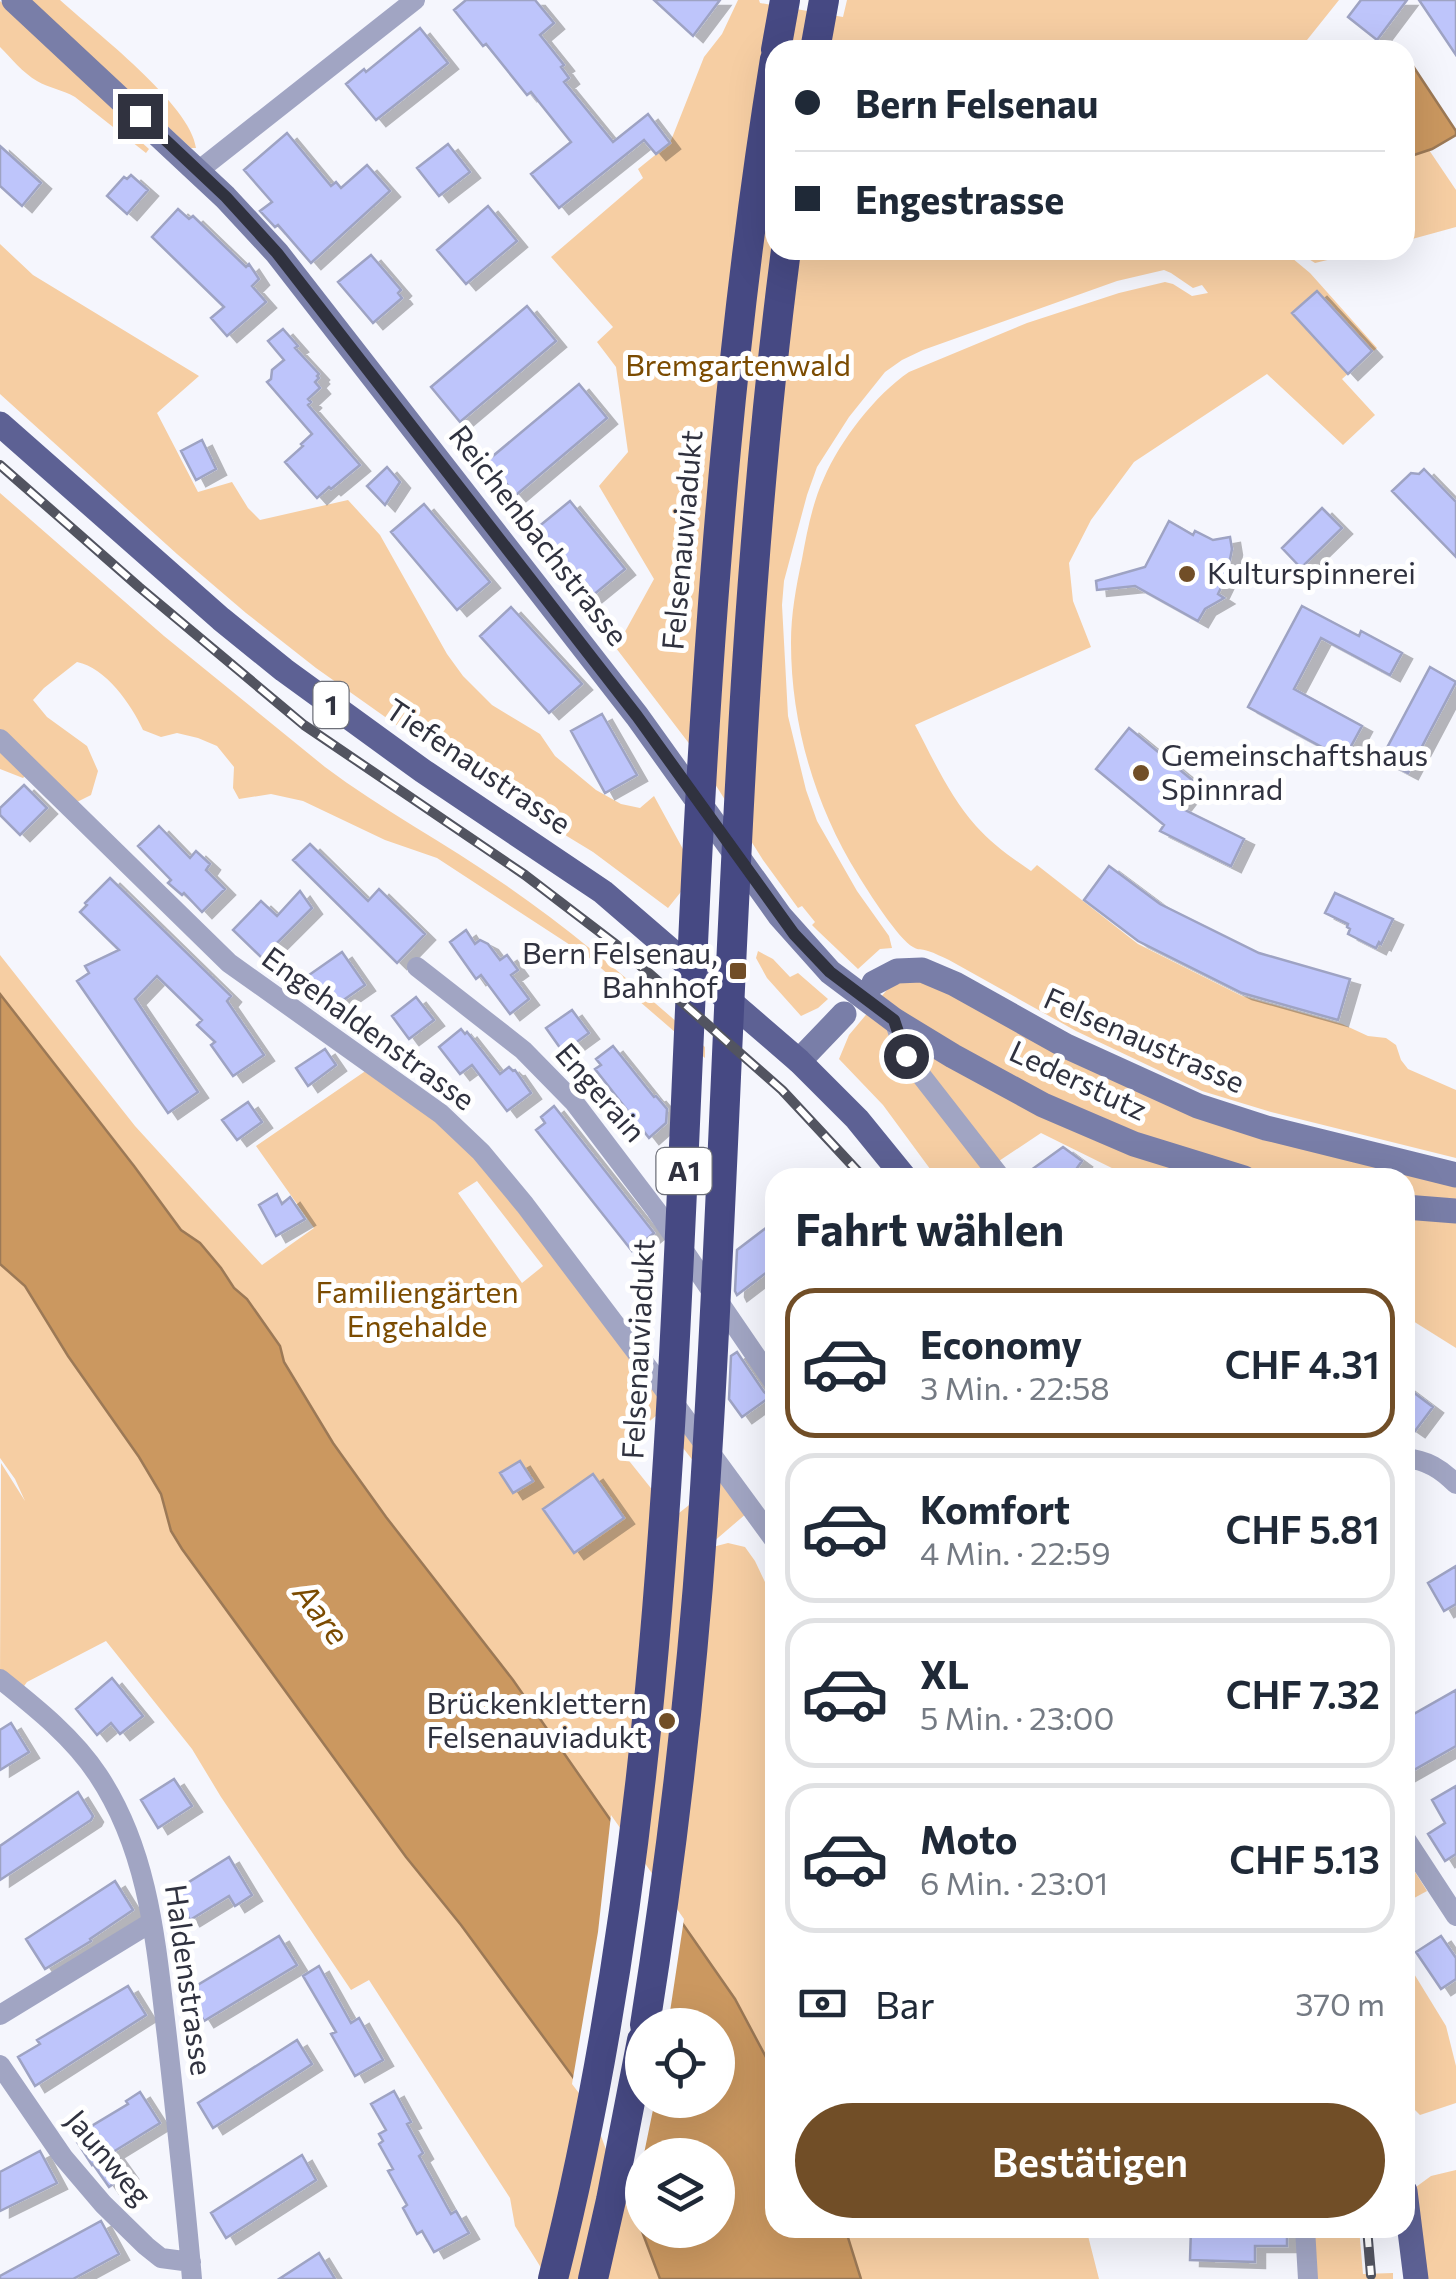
<!DOCTYPE html>
<html lang="de">
<meta charset="utf-8">
<style>
:root{--surface:#fff;--page:#f2f2f3;--text:#1f2937;--muted:#747a83;--line:#e0e1e3;--accent:#714e27}
body{margin:0;font-family:Commissioner,sans-serif;background:var(--page);color:var(--text);height:100vh;display:flex;flex-direction:column;font-size:38px;white-space:nowrap}
*{box-sizing:border-box;margin:0}
p{font-size:32px;color:var(--muted)}
.icon{flex:none;width:55px;height:55px;fill:none;stroke:currentColor;stroke-width:2;stroke-linecap:round;stroke-linejoin:round}
.map{position:relative;flex:1;overflow:hidden}
.details{position:absolute;left:765px;top:1168px;width:650px;height:1070px;display:flex;flex-direction:column;background:var(--surface);border-radius:30px;box-shadow:0 10px 40px #0002}
.details>*{flex:none}
.hud{position:absolute;left:765px;top:40px;width:650px;height:220px;border-radius:30px;box-shadow:0 10px 40px #0002;display:grid;align-content:center;height:220px;padding:0 30px;background:var(--surface)}
.tools{position:absolute;left:625px;top:2008px;display:grid;gap:20px}
.tools a{display:grid;place-items:center;width:110px;height:110px;border-radius:50%;background:var(--surface);box-shadow:0 10px 40px #0002;font-size:50px}
.end{position:absolute;width:45px;height:45px;margin:-22px;border:12px solid #30323f;background:#fff;box-shadow:0 0 0 5px #fff}
.from{border-radius:50%}
.hud b{display:flex;align-items:center;gap:35px;height:95px;font-size:38px}
.hud b+b{border-top:2px solid var(--line)}
.hud i{width:25px;height:25px;background:var(--text)}
ul{padding:0;list-style:none}
li{display:flex;align-items:center;gap:30px;height:150px;margin:0 20px 15px;padding:0 10px;border:5px solid var(--line);border-radius:30px}
li div{flex:1}
li b{display:block;font-size:38px}
li em{font-style:normal;font-weight:600}
li.selected{border-color:var(--accent)}
li>.icon{width:90px;height:90px;stroke-width:1.5}
h2{padding:0 30px;font-size:45px;line-height:120px}
.pay{display:flex;align-items:center;gap:25px;height:110px;padding:0 30px;font-size:38px}
.pay p{margin-inline-start:auto}
.primary-button{display:flex;gap:20px;margin-top:auto;padding:20px 30px}
.primary-button a{flex:1;height:115px;border-radius:60px;background:var(--accent);color:#fff;font-size:40px;font-weight:600;line-height:115px;text-align:center}
.map>svg:first-child{display:block}
</style>
<div class="map">
<svg width="1456" height="2279" viewBox="0 0 1456 2279">
<defs>
<filter id="shadow"><feDropShadow dx="10" dy="6" stdDeviation="0" flood-color="#0004"/></filter>
</defs>
<rect width="100%" height="100%" fill="#f5f6fd"/>
<path fill="#f6cea3" fill-rule="evenodd" d="M30 0H60C94 31 191 105 196 148H191Z
M738 0H759L760 3 843 17 847 0H1339L1299 50H775V250H1369L1315 263 1301 254 1292 258 1310 273 1377 348 1342 379 1375 415 1343 445 1267 374 1134 462 1091 520 1069 563 1073 601 1091 647 915 725C933 759 950 797 976 826 992 844 1012 858 1031 871L1037 865 1138 944 1242 996 1342 1024 1368 1036 1386 1038 1396 1045 1401 1060 1408 1069 1456 1090V1158L1271 1112 1202 1091 1076 1031 949 960C942 957 935 953 928 951 920 948 920 951 913 947 899 940 867 890 858 875 815 806 791 724 791 643 791 614 796 587 802 559 807 532 812 504 824 478 840 441 875 395 909 372L1027 323 1119 293 1165 282 1173 284 1192 296 1208 293 1202 285 1193 288 1171 273 1164 270 1117 281 923 350 902 360 885 372 849 417 817 467 807 495 784 581 782 605 788 716 806 790 817 821 857 891 889 936 892 948 880 949 858 969 818 931 812 925 815 922 802 906 798 908 763 860 691 746 616 648 654 579 599 486 628 452 616 367 597 342 613 327 551 257 643 178 638 169 670 143 704 57 722 34Z
M0 1 124 116 119 122 149 149 146 153 75 97C63 90 49 88 37 81 23 73 11 58 0 47Z
M1429 150 1456 190V227L1405 241V158Z
M0 244 33 275 199 376 157 413 198 492 232 482 248 508 260 520 348 500 380 535 447 654 463 676 492 705 540 734 555 756 596 790 621 804 640 808 654 796 696 873 668 908 593 852 470 777 316 668 246 613 177 554 0 394Z
M0 493 164 636 325 767C381 809 445 843 504 884 575 933 640 989 705 1047V1058L587 956 437 858 385 840 303 801 271 794 239 799 233 788 234 767 217 746 198 738 177 733 161 737 143 730C131 704 106 668 77 662L44 688 33 700 47 717 87 746 98 771 91 795 73 804 34 768 23 778 0 769Z
M758 951 773 959 790 977 798 973 828 999 818 1008 801 1016 767 978 756 958Z
M0 955 135 1126 262 1265 314 1228 256 1146 364 1072 371 1063 440 1114 754 1507 705 1549 728 1543 745 1547 755 1561 775 1603V2074L735 1999 513 1680 386 1517 333 1443 284 1362 280 1346 247 1299 234 1288 221 1268 200 1243 181 1230 132 1162 0 994ZM477 1181 543 1266 522 1283 458 1193ZM657 1415 713 1486 674 1517 618 1447Z
M907 970 1126 1076 1456 1175V1348L1405 1316V1178L1130 1177 1041 1133 984 1171 988 1177H936L883 1105 839 1059 849 1035 886 991 897 971Z
M0 1265 25 1286 68 1356 139 1457 161 1494 171 1531 406 1857 461 1925 595 2107 660 2279H548L515 2226 510 2198 369 1980 351 1990 221 1797 192 1749 106 1641 27 1682 19 1693 0 1678 1 1463 25 1501 15 1479 0 1458Z
M1405 1856 1427 1891 1405 1903Z
M1405 1959 1446 2026 1456 2066V2103L1420 2115 1408 2103 1405 2093Z
M1456 2170V2279H1416L1405 2195 1431 2176Z
M845 2228H1086L1099 2279H861Z
M1306 2228H1359L1363 2274 1393 2273V2279H1309Z"/>
<path fill="#cb9860" stroke="#9c7956" stroke-width="2.5" fill-rule="evenodd" d="M1405 54 1456 131V135L1432 149 1405 158Z
M0 994 134 1166 181 1230 200 1243 221 1268 234 1288 247 1299 280 1346 284 1362 333 1443 386 1517 513 1680 735 1999 775 2074V2228H845L861 2279H660L595 2107 461 1925 406 1857 182 1549 171 1531 161 1494 139 1457 68 1356 25 1286 0 1264ZM642 2025H718V2100H642ZM642 2155H718V2230H642Z"/>
<path fill="#f5f6fd" d="M611 1815 684 1919 668 2025H642V2100H655L631 2217 591 2109 572 2084 598 1932Z"/>
<path fill="#bec5fb" stroke="#9ea3c3" stroke-width="2.5" filter="url(#shadow)" d="M466 0H535L554 23 540 35 564 65 561 67 569 78 564 82 613 142 648 114 670 143 656 154 644 140 559 208 531 174 571 142 531 92 527 95 486 44 483 46 454 10Z
M654 0H720L693 36Z
M1361 0H1407L1377 40 1348 17Z
M1419 0H1456V55Z
M420 28 448 63 376 120 346 84 364 69 366 72Z
M287 133 331 186 336 182 341 188 367 165 390 191 311 263 278 225 275 227 260 211 272 202 244 170Z
M448 144 470 172 439 196 417 168Z
M0 146 41 183 22 206 0 186Z
M131 175 148 190 127 214 107 196 124 177 127 179Z
M488 206 517 241 466 284 437 250Z
M178 209 189 219 193 216 246 267 249 264 259 279 252 286 266 302 227 336 211 318 224 307 152 237Z
M371 255 401 290 398 293 402 298 373 323 338 282Z
M1317 291 1372 351 1348 374 1292 313Z
M527 306 556 341 460 422 431 387Z
M283 329 298 346 295 348 319 374 317 376 319 378 315 382 320 388 308 399 311 402 308 405 360 465 331 489 329 487 317 498 285 462 303 446 301 444 312 434 267 382 271 379 272 370 284 360 268 341Z
M579 384 607 418 516 495 487 461Z
M202 440 216 469 196 480 181 451Z
M387 467 400 482 385 505 367 486Z
M1424 469 1456 502V557L1392 491 1411 473 1419 474Z
M570 501 625 569 592 596 537 528Z
M424 504 490 582 457 610 391 532Z
M1322 508 1342 528 1301 568 1282 548Z
M1169 521 1193 535 1195 531 1213 540 1230 537 1232 549 1227 575 1218 594 1224 598 1205 609 1198 621 1135 586 1097 590 1096 581 1145 567Z
M1302 606 1359 636 1361 631 1402 653 1390 675 1321 638 1294 689 1362 726 1344 759 1248 707Z
M511 607 582 684 549 713 480 636Z
M1430 667 1456 682 1408 773 1381 759Z
M602 714 637 775 605 793 571 731Z
M1129 728 1197 784 1179 807 1244 839 1231 866 1160 831 1164 825 1096 769Z
M24 785 47 808 20 835 0 815V808Z
M159 826 190 858 196 851 210 864 206 870 225 889 202 912 184 893 182 895 168 883 171 880 138 846Z
M310 844 368 901 379 889 425 934 397 963 293 860Z
M1109 866 1160 904 1259 953 1350 979 1338 1020 1242 993 1138 941 1084 900Z
M110 878 231 996 227 1001 264 1055 233 1076 211 1045 215 1042 197 1025 202 1020 157 976 135 999 198 1092 168 1113 77 981 89 973 85 966 119 950 80 912 87 905 85 903Z
M300 891 312 908 262 958 233 930 261 901 277 916Z
M1335 893 1393 919 1381 944 1379 942 1376 948 1348 934 1350 929 1347 927 1348 924 1325 913Z
M466 930 475 944 480 940 488 944 500 960 507 955 518 970 511 975 529 999 510 1014 481 975 476 979 450 942Z
M342 952 365 985 332 1008 309 975Z
M416 997 434 1020 409 1039 392 1016Z
M572 1010 589 1033 563 1052 546 1028Z
M461 1029 465 1034 467 1032 500 1074 509 1067 513 1071 515 1070 531 1093 507 1111 472 1065 460 1074 439 1047Z
M613 1046 654 1097 656 1096 667 1109 666 1123 649 1138 595 1069 601 1065 596 1059Z
M325 1049 336 1065 308 1086 296 1068Z
M248 1102 262 1122 237 1140 222 1120Z
M554 1106 654 1233 632 1251 536 1130 545 1123 541 1117Z
M1063 1147 1082 1161 1070 1178H1020Z
M277 1194 282 1204 290 1197 305 1219 276 1236 259 1205Z
M775 1221V1266L737 1295 735 1291 737 1250Z
M737 1352 764 1392 770 1397 742 1417 729 1399 731 1356Z
M1405 1386 1433 1407 1415 1431 1405 1424Z
M520 1461 533 1481 513 1493 500 1473Z
M593 1474 624 1518 574 1553 543 1509Z
M1456 1566V1604L1444 1611 1428 1583Z
M112 1678 143 1716 120 1734 111 1723 97 1735 76 1709Z
M1456 1690V1746L1405 1775V1719Z
M11 1723 29 1752 0 1770V1730Z
M174 1779 192 1806 158 1828 141 1800Z
M1456 1786V1854L1445 1861 1428 1834 1445 1823 1432 1800Z
M78 1792 93 1816 91 1820 0 1880V1846Z
M229 1857 252 1895 235 1906 229 1896 190 1920 173 1892Z
M115 1881 133 1910 90 1939 91 1941 45 1969 26 1939Z
M279 1936 297 1965 204 2021 186 1992Z
M1441 1936 1456 1958V1979L1441 1989 1416 1952Z
M319 1966 351 2023 359 2018 383 2060 355 2076 331 2034 336 2032 303 1976Z
M128 1986 146 2015 35 2086 18 2057 40 2044 37 2040Z
M297 2040 312 2064 213 2128 198 2103Z
M394 2091 411 2122 407 2124 423 2153 419 2156 451 2214 456 2211 469 2233 434 2252 422 2231 417 2234 403 2208 407 2205 388 2171 393 2169 379 2144 383 2141 379 2134 386 2130 371 2104Z
M140 2092 160 2123 113 2152 128 2173 109 2187 93 2164 92 2165 72 2134 86 2125 88 2128 128 2104 126 2101Z
M40 2151 57 2183 0 2211V2172Z
M302 2155 316 2180 226 2238 211 2213Z
M101 2221 119 2254 73 2279H0V2276Z
M1191 2228H1287V2246H1255V2262L1190 2260Z
M319 2253 335 2279H279Z"/>
<g fill="none" stroke-linecap="round" stroke-linejoin="round">
<path stroke="#a1a5c3" stroke-width="20" d="M198 171 415 0
M0 739 229 963 441 1114 481 1152 525 1205 652 1373 775 1541
M417 967 523 1050 574 1102 656 1210 775 1384
M894 1020 906 1056 1001 1178
M1405 1458C1427 1460 1441 1469 1456 1484
M0 1679C35 1707 73 1737 98 1775 150 1853 156 1946 167 2037 176 2117 185 2198 192 2279
M1405 1838 1456 1916
M0 2015 152 1922
M0 2065 63 2157 103 2204 146 2246 161 2258 191 2262
M1305 2228 1308 2279"/>
<path stroke="#797ea8" stroke-width="25" d="M14 0 225 197 277 253 637 716 780 916 830 972 894 1020 953 1056 1043 1105 1134 1144 1244 1178
M874 983 897 971 922 970 955 984 1066 1046 1198 1106 1266 1128 1456 1175
M799 1061 844 1014
M1405 1207 1456 1211"/>
<path stroke="#5d6194" stroke-width="25" d="M0 424 221 619 284 670 423 771 603 892 799 1061 857 1119 905 1178
M1405 2191 1416 2279"/>
<path stroke="#464983" stroke-width="30" d="M776 50 785 0
M815 50 824 0
M645 2025C675 1836 696 1646 707 1456 732 1054 734 650 786 250
M553 2279C672 1809 673 1321 698 841 712 579 733 318 775 59
M593 2279 611 2200 642 2040"/>
<defs>
<path id="rail" d="M0 465 139 587 304 725 525 875 618 946 782 1090 864 1178
M1367 2228 1371 2275"/>
</defs>
<use href="#rail" stroke="#525460" stroke-width="10"/>
<use href="#rail" stroke="#fff" stroke-width="6" stroke-dasharray="19" stroke-linecap="butt"/>
</g>
<g fill="none" stroke-linecap="round" stroke-linejoin="round">
<path stroke="#30323f" stroke-width="12" d="M140 116 226 197 277 253 637 716 794 934 830 972 894 1020 906 1056"/>
</g>
<g fill="#714e27" stroke="#fff" stroke-width="4">
<circle cx="1187" cy="574" r="10"/>
<circle cx="1141" cy="773" r="10"/>
<rect x="728" y="961" width="20" height="20" rx="5"/>
<circle cx="667" cy="1721" r="10"/>
</g>
<g text-anchor="middle" stroke-width="10" stroke-linejoin="round" paint-order="stroke">
<g fill="#fff" stroke="#6e7079" stroke-width="2.5">
<rect x="313.5" y="682" width="35" height="46" rx="8"/>
<rect x="656.5" y="1148" width="55" height="46" rx="8"/>
</g>
<g font-size="28" font-weight="bold" fill="#30323f">
<text x="331" y="715">1</text>
<text x="684" y="1181">A1</text>
</g>
<g font-size="30" fill="#7b4b01" stroke="#fff">
<text x="738" y="376">Bremgartenwald</text>
<text x="417" y="1303">Familiengärten<tspan x="417" dy="34">Engehalde</tspan></text>
</g>
<g font-size="30" fill="#30323f" stroke="#fff">
<text transform="translate(538 536) rotate(52)" y="10">Reichenbachstrasse</text>
<text transform="translate(683 540) rotate(-85)" y="10">Felsenauviadukt</text>
<text transform="translate(478 767) rotate(34)" y="10">Tiefenaustrasse</text>
<text transform="translate(368 1029) rotate(36)" y="10">Engehaldenstrasse</text>
<text transform="translate(1144 1041) rotate(24)" y="10">Felsenaustrasse</text>
<text transform="translate(1078 1081) rotate(25)" y="10">Lederstutz</text>
<text transform="translate(600 1093) rotate(49)" y="10">Engerain</text>
<text transform="translate(639 1349) rotate(-87)" y="10">Felsenauviadukt</text>
<text transform="translate(188 1980) rotate(82)" y="10">Haldenstrasse</text>
<text transform="translate(108 2158) rotate(50)" y="10">Jaunweg</text>
</g>
<g font-size="30" fill="#30323f" stroke="#fff" text-anchor="start">
<text x="1207" y="584">Kulturspinnerei</text>
<text x="1161" y="766">Gemeinschaftshaus<tspan x="1161" dy="34">Spinnrad</tspan></text>
<text x="718" y="964" text-anchor="end">Bern Felsenau,<tspan x="718" dy="34">Bahnhof</tspan></text>
<text x="647" y="1714" text-anchor="end">Brückenklettern<tspan x="647" dy="34">Felsenauviadukt</tspan></text>
</g>
<g font-size="32" font-style="italic" fill="#7b4b01" stroke="#fff">
<text transform="translate(321 1614) rotate(53)" y="11">Aare</text>
</g>
</g>
</svg>
<div class="tools">
<a><svg class="icon" aria-label="locate" viewBox="0 0 24 24"><circle cx="12" cy="12" r="6"/><path d="M12 2v4M12 18v4M2 12h4M18 12h4"/></svg></a>
<a><svg class="icon" aria-label="layers" viewBox="0 0 24 24"><path d="M12 4l9 5-9 5-9-5zM3 14l9 5 9-5"/></svg></a>
</div>
<i class="end from" style="left:906px;top:1056px"></i>
<i class="end" style="left:140px;top:116px"></i>
<div class="hud">
<b><i class="from"></i>Bern Felsenau</b>
<b><i></i>Engestrasse</b>
</div>
<section class="details">
<h2>Fahrt wählen</h2>
<ul>
<li class="selected"><svg class="icon" aria-label="car" viewBox="0 0 24 24"><path d="M5 17H2v-5l4-1 3-4h7l3 4 3 1v5h-3M9 17h6M6 11h13"/><circle cx="7" cy="17" r="2"/><circle cx="17" cy="17" r="2"/></svg><div><b>Economy</b><p>3 Min. · 22:58</p></div><em>CHF 4.31</em></li>
<li><svg class="icon" aria-label="car" viewBox="0 0 24 24"><path d="M5 17H2v-5l4-1 3-4h7l3 4 3 1v5h-3M9 17h6M6 11h13"/><circle cx="7" cy="17" r="2"/><circle cx="17" cy="17" r="2"/></svg><div><b>Komfort</b><p>4 Min. · 22:59</p></div><em>CHF 5.81</em></li>
<li><svg class="icon" aria-label="car" viewBox="0 0 24 24"><path d="M5 17H2v-5l4-1 3-4h7l3 4 3 1v5h-3M9 17h6M6 11h13"/><circle cx="7" cy="17" r="2"/><circle cx="17" cy="17" r="2"/></svg><div><b>XL</b><p>5 Min. · 23:00</p></div><em>CHF 7.32</em></li>
<li><svg class="icon" aria-label="car" viewBox="0 0 24 24"><path d="M5 17H2v-5l4-1 3-4h7l3 4 3 1v5h-3M9 17h6M6 11h13"/><circle cx="7" cy="17" r="2"/><circle cx="17" cy="17" r="2"/></svg><div><b>Moto</b><p>6 Min. · 23:01</p></div><em>CHF 5.13</em></li>
</ul>
<div class="pay"><svg class="icon" aria-label="cash" viewBox="0 0 24 24"><path d="M3 7h18v10H3z"/><circle cx="12" cy="12" r="2"/></svg>Bar<p>370 m</p></div>
<div class="primary-button"><a>Bestätigen</a></div>
</section>
</div>
